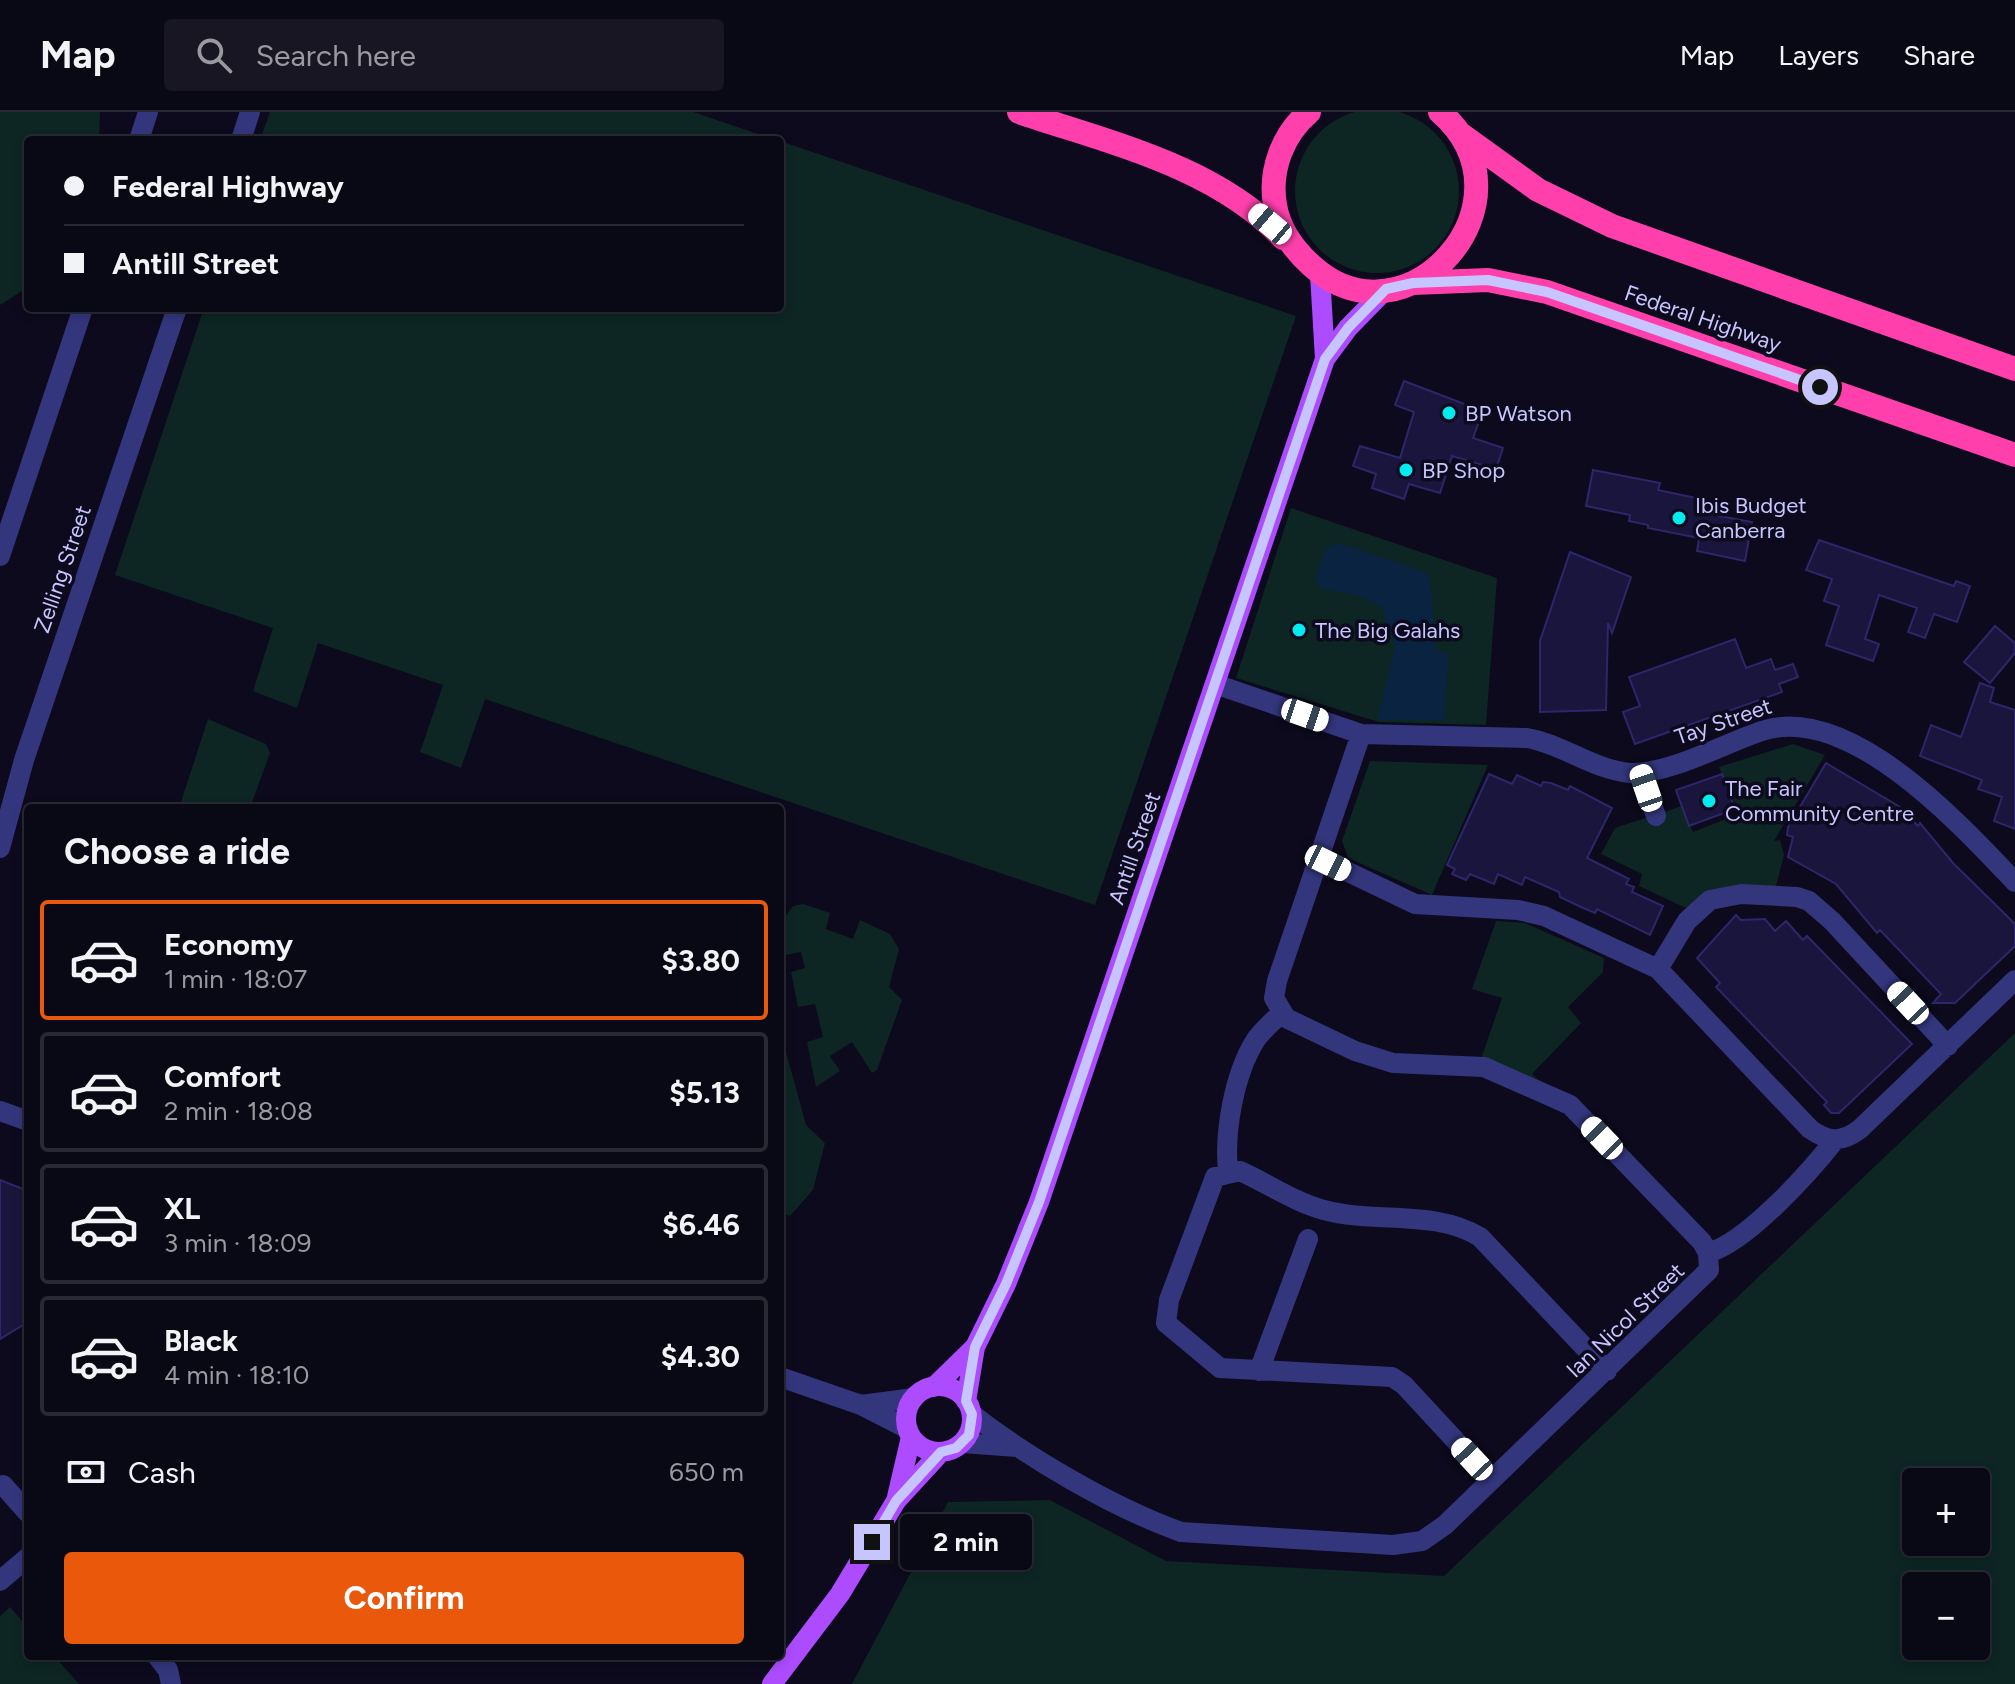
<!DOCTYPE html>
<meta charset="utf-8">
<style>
:root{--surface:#090815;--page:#171622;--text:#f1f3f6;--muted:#999aa0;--line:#292934;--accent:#ea580c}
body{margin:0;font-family:Figtree,sans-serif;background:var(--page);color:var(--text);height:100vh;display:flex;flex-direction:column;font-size:30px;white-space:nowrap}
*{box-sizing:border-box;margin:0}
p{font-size:26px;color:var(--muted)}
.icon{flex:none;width:44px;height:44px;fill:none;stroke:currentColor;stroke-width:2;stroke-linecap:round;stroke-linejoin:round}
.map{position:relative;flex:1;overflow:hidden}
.details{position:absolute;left:24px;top:692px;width:760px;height:856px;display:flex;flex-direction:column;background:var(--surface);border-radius:8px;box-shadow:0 4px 12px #0003,0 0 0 2px var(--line)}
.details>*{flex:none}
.hud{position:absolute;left:24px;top:24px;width:760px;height:176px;border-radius:8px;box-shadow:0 4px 12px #0003,0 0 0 2px var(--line);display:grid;align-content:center;height:176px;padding:0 40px;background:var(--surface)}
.controls{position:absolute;left:1902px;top:1356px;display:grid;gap:16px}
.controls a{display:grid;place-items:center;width:88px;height:88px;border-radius:8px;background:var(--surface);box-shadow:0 4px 12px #0003,0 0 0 2px var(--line);font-size:40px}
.end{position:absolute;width:36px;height:36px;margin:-18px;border:10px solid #c7c5ff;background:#111;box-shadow:0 0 0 4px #111}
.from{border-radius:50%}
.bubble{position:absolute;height:56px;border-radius:8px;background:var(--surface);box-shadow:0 4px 12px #0003,0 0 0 2px var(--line);font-size:26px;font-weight:700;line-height:56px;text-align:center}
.car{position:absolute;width:24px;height:48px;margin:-24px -12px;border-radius:10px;box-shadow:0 0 6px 2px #0007;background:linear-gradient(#fff 24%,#345 0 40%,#fff 0 76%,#345 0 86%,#fff 0)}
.hud b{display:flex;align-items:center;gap:28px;height:76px;font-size:30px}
.hud b+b{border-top:2px solid var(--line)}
.hud i{width:20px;height:20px;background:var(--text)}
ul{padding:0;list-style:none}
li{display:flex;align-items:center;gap:24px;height:120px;margin:0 16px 12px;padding:0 24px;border:4px solid var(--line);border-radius:8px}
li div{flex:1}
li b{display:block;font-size:30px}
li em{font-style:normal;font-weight:700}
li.selected{border-color:var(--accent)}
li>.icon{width:72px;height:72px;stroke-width:1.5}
h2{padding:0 40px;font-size:36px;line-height:96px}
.pay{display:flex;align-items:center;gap:20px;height:88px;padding:0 40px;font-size:30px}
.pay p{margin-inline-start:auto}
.button{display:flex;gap:16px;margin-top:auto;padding:16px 40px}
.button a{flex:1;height:92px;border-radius:8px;background:var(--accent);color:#fff;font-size:32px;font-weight:700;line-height:92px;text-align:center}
header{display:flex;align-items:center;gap:48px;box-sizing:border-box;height:112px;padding:0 40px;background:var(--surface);border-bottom:2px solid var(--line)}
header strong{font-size:38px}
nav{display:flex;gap:44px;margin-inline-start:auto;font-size:28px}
.search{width:560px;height:72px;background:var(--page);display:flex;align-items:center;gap:20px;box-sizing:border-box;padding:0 28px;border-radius:8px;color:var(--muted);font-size:30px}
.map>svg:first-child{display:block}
</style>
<header>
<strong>Map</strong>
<div class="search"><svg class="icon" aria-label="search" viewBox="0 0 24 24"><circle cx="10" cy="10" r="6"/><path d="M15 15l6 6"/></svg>Search here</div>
<nav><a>Map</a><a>Layers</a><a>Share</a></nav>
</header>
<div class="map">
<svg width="2015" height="1572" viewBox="0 0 2015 1572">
<rect width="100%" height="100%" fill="#0c0a1c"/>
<path fill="#0d2623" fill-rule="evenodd" d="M1295 79a82 82 0 1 1 164 0a82 82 0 1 1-164 0Z
M0 0H100L99 28H28V175L0 193Z
M270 0H693L776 28H260Z
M780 29 1296 204 1095 793 485 587 461 656 420 640 443 573 318 531 297 596 253 579 273 516 115 463 204 196H780Z
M1291 396 1497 466 1486 613 1379 610 1236 566Z
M208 607 266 632 270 641 250 696H179Z
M1793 632 1825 643 1774 729 1780 728 1784 743 1776 774 1713 777 1686 796 1639 774 1642 762 1601 742 1615 716 1682 694 1693 720 1739 702 1719 655Z
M1370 649 1488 653 1432 783 1348 746 1342 729Z
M803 792 830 801 826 817 853 827 860 808 890 822 899 837 889 875 902 888 877 958 872 961 852 930 830 944 840 959 816 975 807 930 823 925 815 892 798 895 791 860 805 856 801 840 786 843 781 810 793 794Z
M1496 809 1525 811 1604 846 1603 860 1568 895 1581 911 1532 962 1538 968 1481 947 1502 886 1472 877Z
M780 918 806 1013 825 1031 813 1078 790 1104 780 1100Z
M2015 921V1572H852L948 1390 1050 1388 1166 1449 1444 1464ZM1916 1370H1976V1430H1916ZM1916 1474H1976V1534H1916Z
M10 1495 28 1516V1544H54L79 1572H0V1504Z"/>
<path fill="#092340" d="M1339 431 1425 460 1430 468 1436 536 1441 541H1449L1444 608H1377L1395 535 1382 495C1372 491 1362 484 1352 482 1311 475 1309 479 1326 437Z"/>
<path fill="#1a153d" stroke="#2e266a" stroke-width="2" d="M1404 269 1483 299 1473 326 1503 336 1496 357 1452 344 1440 381 1409 372 1404 387 1372 376 1376 362 1353 354 1360 334 1400 346 1414 300 1395 293Z
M1593 358 1660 371 1658 378 1710 389 1708 402 1752 410 1745 449 1697 439 1699 426 1648 416V413L1629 409 1630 403 1586 394Z
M1819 428 1942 470 1954 474 1956 469 1970 474 1957 510 1934 502 1925 526 1908 520 1917 496 1879 483 1865 527 1879 532 1873 549 1826 533 1839 494 1824 489 1832 467 1806 458Z
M1570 440 1631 465 1612 521 1608 511 1606 598 1540 600V529Z
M1995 514 2015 531V541L1990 571 1964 550Z
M1735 527 1746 556 1771 547 1775 558 1793 552 1798 565 1779 572 1782 580 1635 632 1623 600 1640 594 1629 565Z
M1980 571 1994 576 1990 590 2015 598V717L1994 709 2002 685 1978 677 1982 668 1920 644 1931 613 1961 625Z
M1826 651 1900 695 1918 714 1920 711 1953 751 2015 812V834L1955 891H1933L1941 882 1880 818 1877 821 1836 772 1788 745 1793 725 1787 723 1788 715Z
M1489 662 1512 672 1517 663 1541 674 1543 670 1551 671 1568 678 1570 674 1612 696 1587 746 1629 767 1626 772 1634 775 1632 780 1663 794 1650 823 1597 797 1595 801 1581 795 1560 785 1559 780 1525 765 1522 773 1498 762 1494 772 1470 762 1466 768 1452 762 1455 757 1447 753Z
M1722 662 1735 697 1689 714 1676 678Z
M1736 803 1741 808 1765 807 1775 819 1786 809 1803 828 1807 824 1912 932 1839 1001H1831L1824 993 1827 990 1716 875 1720 871 1697 846Z
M0 1068 28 1079V1210L0 1227Z"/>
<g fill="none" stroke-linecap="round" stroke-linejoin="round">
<path stroke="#33367d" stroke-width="20" d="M139 28 148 0
M241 28 250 0
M0 444 83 196
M1215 572 1361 622 1527 626C1562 632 1594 658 1630 661 1668 663 1725 631 1762 619 1849 590 1961 713 2015 770
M1641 661 1656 704
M0 736 24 648 177 196
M1319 746 1415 792 1518 798 1544 804 1658 857 1810 1017C1828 1030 1842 1031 1860 1017L2015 868
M1658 857 1687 809 1710 788 1741 782 1797 785 1809 789 1832 809 1948 934
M0 999 28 1009
M1228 1059C1224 1020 1234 963 1255 929 1261 919 1273 910 1281 901
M1708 1141C1747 1130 1809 1061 1835 1028
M1259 1259 1308 1127
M780 1265 861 1293 908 1317
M861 1293 914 1286
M972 1302C1028 1346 1114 1396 1181 1420L1393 1433 1422 1429 1445 1413 1709 1158 1708 1141 1702 1130 1570 993 1484 955 1393 951 1355 939 1286 906 1274 886 1277 869 1361 622
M962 1331 1017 1335
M1492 1368 1404 1273 1392 1265 1220 1256 1166 1211 1169 1188 1215 1065 1240 1059C1267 1071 1296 1091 1324 1098 1375 1112 1434 1097 1480 1125L1607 1259
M3 1373 28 1401
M0 1469 28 1445
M157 1544 168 1558 171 1572"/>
<path stroke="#ad4cff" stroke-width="20" d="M1320 162 1325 247
M906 1307a33 33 0 1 1 66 0a33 33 0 1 1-66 0Z
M934 1275 975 1235
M966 1289 975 1235 1006 1172 1039 1090 1325 247 1348 216 1386 177
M897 1385 911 1325
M772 1572 840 1482 896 1389 941 1340"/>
<path stroke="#ff40ac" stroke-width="24" d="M1019 0C1110 31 1215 54 1283 126
M1309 0C1283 22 1269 58 1275 93 1279 118 1293 137 1312 154 1406 240 1542 89 1440 0
M1459 21 1538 78 1612 114 2015 257
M1413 171 1488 168 1547 180 2015 343"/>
</g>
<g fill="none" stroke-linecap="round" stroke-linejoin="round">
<path stroke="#c7c5ff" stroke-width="10" d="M872 1430 896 1389 941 1340 956 1336 969 1323 972 1302 966 1289 975 1235 1006 1172 1039 1090 1325 247 1348 216 1386 177 1413 171 1488 168 1547 180 1820 275"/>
</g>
<g fill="#00ecf0" stroke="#0c0a1c" stroke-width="3">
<circle cx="1449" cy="301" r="8"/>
<circle cx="1406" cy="358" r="8"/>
<circle cx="1679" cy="406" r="8"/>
<circle cx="1299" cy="518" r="8"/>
<circle cx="1709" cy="689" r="8"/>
</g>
<g text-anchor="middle" stroke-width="7" stroke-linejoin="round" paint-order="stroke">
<g font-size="22" fill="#c7c5ff" stroke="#0c0a1c">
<text transform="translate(1703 206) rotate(19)" y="8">Federal Highway</text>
<text transform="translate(62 457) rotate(-71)" y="8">Zelling Street</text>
<text transform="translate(1723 609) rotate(-19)" y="8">Tay Street</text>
<text transform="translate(1134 736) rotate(-71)" y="8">Antill Street</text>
<text transform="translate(1625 1208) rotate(-44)" y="8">Ian Nicol Street</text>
</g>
<g font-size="22" fill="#c7c5ff" stroke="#0c0a1c" text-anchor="start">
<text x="1465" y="309">BP Watson</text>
<text x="1422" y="366">BP Shop</text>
<text x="1695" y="401">Ibis Budget<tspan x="1695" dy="25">Canberra</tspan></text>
<text x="1315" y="526">The Big Galahs</text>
<text x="1725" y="684">The Fair<tspan x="1725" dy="25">Community Centre</tspan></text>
</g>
</g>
</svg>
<div class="controls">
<a>+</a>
<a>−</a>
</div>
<i class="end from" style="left:1820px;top:275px"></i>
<i class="end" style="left:872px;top:1430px"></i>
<div class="bubble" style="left:900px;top:1402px;width:132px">2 min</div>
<i class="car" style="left:1270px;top:112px;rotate:310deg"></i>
<i class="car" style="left:1305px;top:603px;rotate:109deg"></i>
<i class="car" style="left:1646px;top:676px;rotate:341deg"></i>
<i class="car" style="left:1328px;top:751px;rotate:116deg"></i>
<i class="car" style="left:1908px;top:891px;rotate:317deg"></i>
<i class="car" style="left:1602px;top:1026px;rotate:316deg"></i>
<i class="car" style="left:1472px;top:1347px;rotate:317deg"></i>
<div class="hud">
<b><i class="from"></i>Federal Highway</b>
<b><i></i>Antill Street</b>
</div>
<section class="details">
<h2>Choose a ride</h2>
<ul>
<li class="selected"><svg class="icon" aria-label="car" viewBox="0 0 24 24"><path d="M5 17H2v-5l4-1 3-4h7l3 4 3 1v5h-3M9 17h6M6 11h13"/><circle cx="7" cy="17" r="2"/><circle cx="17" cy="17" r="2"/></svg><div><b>Economy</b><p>1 min · 18:07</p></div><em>$3.80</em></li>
<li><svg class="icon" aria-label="car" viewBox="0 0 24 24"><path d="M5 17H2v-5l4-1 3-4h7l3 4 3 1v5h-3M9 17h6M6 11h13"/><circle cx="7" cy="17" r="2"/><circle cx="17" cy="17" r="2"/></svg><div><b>Comfort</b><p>2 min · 18:08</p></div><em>$5.13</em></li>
<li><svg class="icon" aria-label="car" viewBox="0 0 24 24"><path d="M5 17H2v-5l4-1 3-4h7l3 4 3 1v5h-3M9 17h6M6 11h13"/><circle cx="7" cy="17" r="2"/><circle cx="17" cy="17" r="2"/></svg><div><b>XL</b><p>3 min · 18:09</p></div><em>$6.46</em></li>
<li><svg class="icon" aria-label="car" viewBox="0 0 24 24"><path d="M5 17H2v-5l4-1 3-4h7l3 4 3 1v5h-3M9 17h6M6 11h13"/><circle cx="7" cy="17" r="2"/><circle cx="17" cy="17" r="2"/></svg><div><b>Black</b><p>4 min · 18:10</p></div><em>$4.30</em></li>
</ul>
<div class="pay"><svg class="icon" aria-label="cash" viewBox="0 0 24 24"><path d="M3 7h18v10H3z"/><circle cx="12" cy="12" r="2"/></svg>Cash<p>650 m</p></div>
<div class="button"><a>Confirm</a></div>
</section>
</div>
